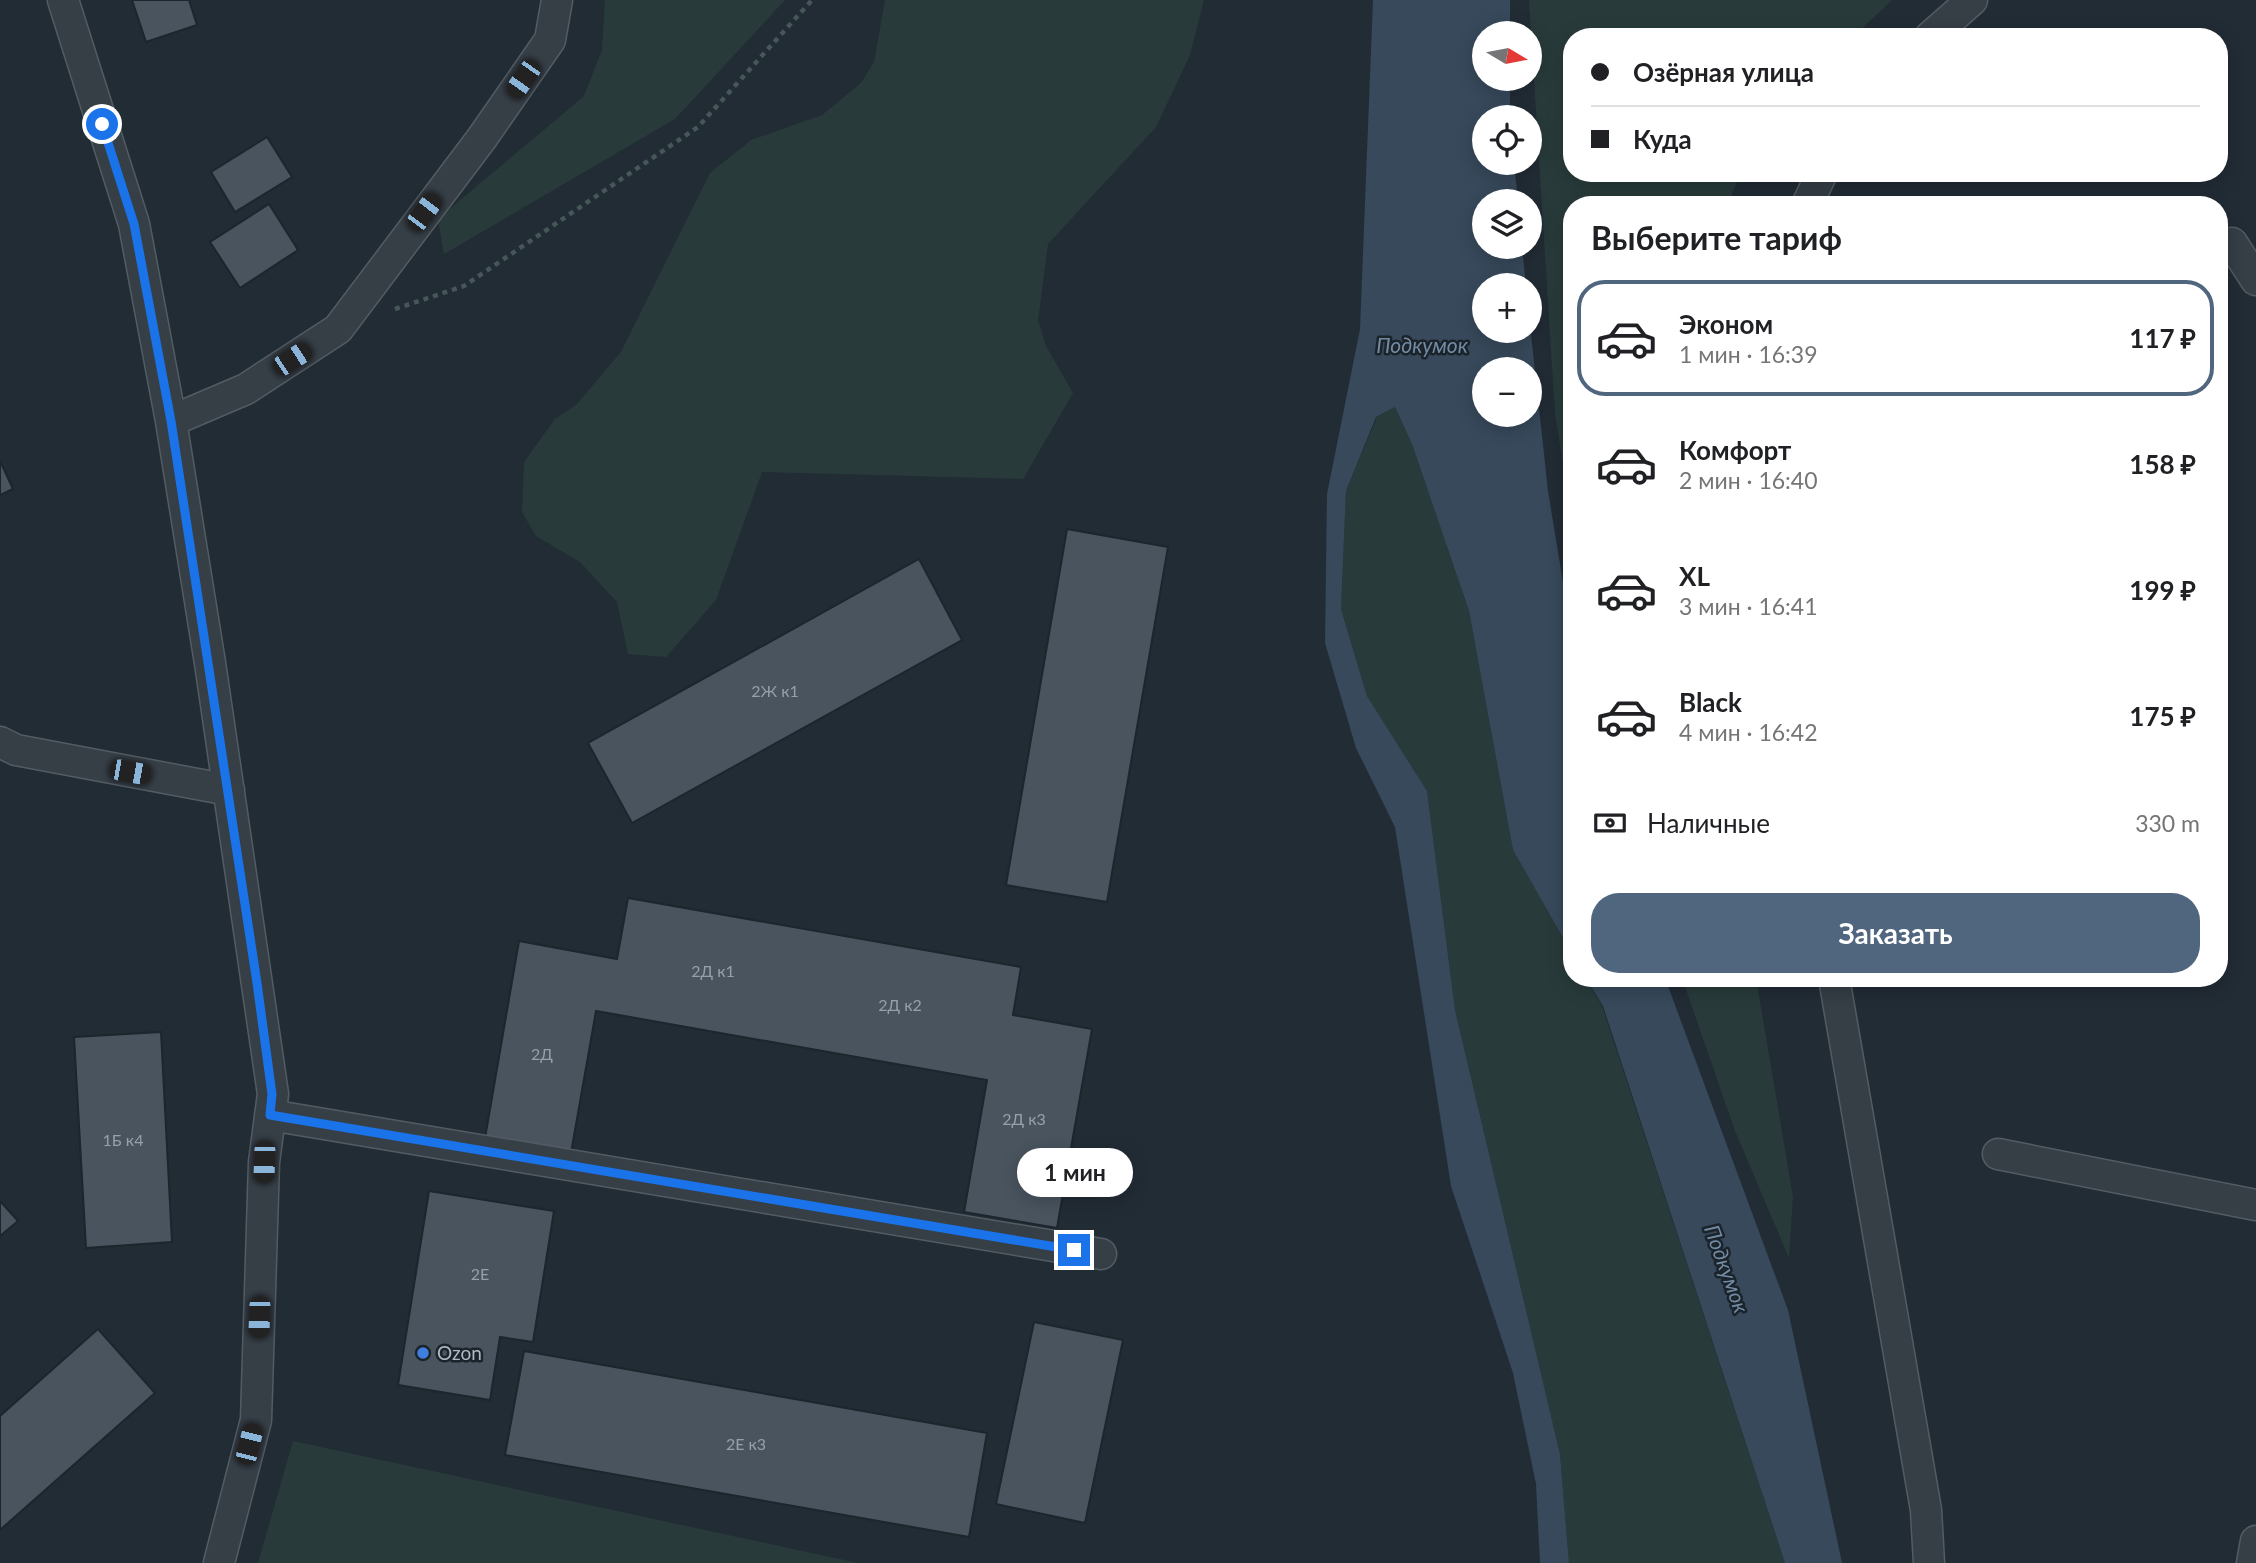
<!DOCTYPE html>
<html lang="ru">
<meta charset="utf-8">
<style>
:root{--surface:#fff;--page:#f6f6f6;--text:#202124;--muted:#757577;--line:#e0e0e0;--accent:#50657e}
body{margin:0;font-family:Lato,sans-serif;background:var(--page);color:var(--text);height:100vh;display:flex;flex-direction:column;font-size:26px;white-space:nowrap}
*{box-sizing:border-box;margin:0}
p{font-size:23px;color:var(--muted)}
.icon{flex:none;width:38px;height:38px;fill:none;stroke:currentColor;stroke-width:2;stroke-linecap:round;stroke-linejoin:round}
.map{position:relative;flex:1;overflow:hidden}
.panel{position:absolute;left:1563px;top:196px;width:665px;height:791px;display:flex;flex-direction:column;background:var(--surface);border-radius:28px;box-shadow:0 4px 18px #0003}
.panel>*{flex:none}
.top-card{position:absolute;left:1563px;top:28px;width:665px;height:154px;border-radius:28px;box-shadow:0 4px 18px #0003;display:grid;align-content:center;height:154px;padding:0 28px;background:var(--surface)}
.needle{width:46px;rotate:100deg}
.tools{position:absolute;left:1472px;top:21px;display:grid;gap:14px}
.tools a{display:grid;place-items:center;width:70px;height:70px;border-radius:50%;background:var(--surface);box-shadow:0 4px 18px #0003;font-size:35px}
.end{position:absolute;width:32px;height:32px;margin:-16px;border:9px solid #1a73e8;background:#fff;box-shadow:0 0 0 4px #fff}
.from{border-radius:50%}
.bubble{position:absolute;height:49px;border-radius:24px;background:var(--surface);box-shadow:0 4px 18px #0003;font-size:23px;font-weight:700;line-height:49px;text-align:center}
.car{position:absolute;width:21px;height:42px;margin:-21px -10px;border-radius:9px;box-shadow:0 0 5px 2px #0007;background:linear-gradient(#222 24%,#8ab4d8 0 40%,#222 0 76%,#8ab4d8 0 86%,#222 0)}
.top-card b{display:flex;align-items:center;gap:24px;height:66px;font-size:26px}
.top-card b+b{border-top:2px solid var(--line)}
.top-card i{width:18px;height:18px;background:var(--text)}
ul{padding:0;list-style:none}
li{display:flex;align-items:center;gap:21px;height:116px;margin:0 14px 10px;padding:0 14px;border:4px solid transparent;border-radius:28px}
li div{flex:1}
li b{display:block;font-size:26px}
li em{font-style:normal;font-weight:700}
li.current{border-color:var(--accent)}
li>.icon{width:63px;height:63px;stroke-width:1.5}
h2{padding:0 28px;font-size:32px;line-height:84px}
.pay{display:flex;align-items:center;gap:18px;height:77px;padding:0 28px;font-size:26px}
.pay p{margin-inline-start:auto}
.action{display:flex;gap:14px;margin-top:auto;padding:14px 28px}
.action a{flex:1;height:80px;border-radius:28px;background:var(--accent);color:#fff;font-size:28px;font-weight:700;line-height:80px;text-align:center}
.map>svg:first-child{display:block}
</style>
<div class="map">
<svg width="2256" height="1563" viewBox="0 0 2256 1563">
<rect width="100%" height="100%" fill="#222c35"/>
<path fill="#283b3a" d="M605 0H785L675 119 444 254 438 219 584 96 602 50Z
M885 0H1204L1190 55 1156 127 1048 244 1038 320 1046 346 1073 393 1023 479 762 472 716 600 666 657 628 654 617 602 580 562 536 536 522 512 524 462 555 419 576 405 621 352 710 173 751 140 822 115 861 83 874 62Z
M1529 0H1892L1853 37H1572V173H1741L1727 205H1572L1571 514 1555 414Z
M1395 407 1412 444 1469 611 1513 850 1571 952 1572 978H1586L1602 1006 1785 1563H1569L1560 1454 1455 1010 1427 791 1367 696 1341 609 1346 491 1377 417Z
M1682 978H1756L1793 1197 1789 1258 1735 1131Z
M293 1441 858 1563H258Z"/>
<path fill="#37495b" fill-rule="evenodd" d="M1373 0H1510V33H1484V79H1510V117H1484V163H1514L1518 201H1484V247H1522L1526 285H1484V331H1530V325L1548 491 1571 631V952L1513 850 1469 611 1412 444 1395 407 1376 417 1346 491 1341 609 1367 696 1427 791 1455 1010 1560 1454 1569 1563H1540L1536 1484 1513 1373 1451 1186 1395 827 1356 748 1325 643 1327 494 1360 329ZM1484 369H1530V415H1484Z
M1586 978H1665L1788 1310 1842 1563H1785L1603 1006Z"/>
<path fill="#49545f" stroke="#1d252d" stroke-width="2" d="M132 0H189L197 25 146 42Z
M267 137 292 177 235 212 211 172Z
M269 204 298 250 240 288 210 242Z
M0 461 13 489 0 495Z
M1067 529 1168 547 1107 902 1006 885Z
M919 559 962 640 632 823 588 743Z
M628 898 1021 967 1013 1015 1092 1029 1057 1228 964 1212 987 1080 596 1011 571 1153 485 1138 519 941 617 959Z
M161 1032 172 1242 86 1248 74 1037Z
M429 1191 554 1211 533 1342 500 1337 490 1400 398 1385Z
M0 1201 18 1221 0 1236Z
M1034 1322 1123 1340 1085 1523 996 1504Z
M98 1329 155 1393 0 1530V1416Z
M524 1351 987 1433 969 1537 505 1455Z"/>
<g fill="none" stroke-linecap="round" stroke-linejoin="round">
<defs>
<path id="minor" d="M63 0 134 224 171 421 210 663 273 1094 264 1162 256 1420 219 1563
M1930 37 1972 0
M1807 205 1822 173
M2232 243 2256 280
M171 421 246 389 338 329 482 138 550 40 557 0
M0 742 16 750 229 790
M1834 978 1926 1510 1929 1563
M270 1115 1101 1254
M1998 1154 2256 1205
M2252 1563 2256 1541"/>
</defs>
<use href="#minor" stroke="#535c64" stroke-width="33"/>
<path stroke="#465758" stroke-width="4.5" stroke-dasharray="5 5" stroke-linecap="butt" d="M395 309 464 286 698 127 812 0"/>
<use href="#minor" stroke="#363e46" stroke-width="30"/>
</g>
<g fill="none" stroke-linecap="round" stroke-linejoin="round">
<path stroke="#1a73e8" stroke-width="9" d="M102 124 134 224 171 421 257 983 272 1094 270 1115 1074 1250"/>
</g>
<circle fill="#3f7fe0" stroke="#1b232b" stroke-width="2.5" cx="423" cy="1353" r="7"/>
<g text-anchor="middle" stroke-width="5" stroke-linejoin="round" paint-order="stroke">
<g font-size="16" fill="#96a0aa">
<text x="775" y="697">2Ж к1</text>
<text x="713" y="977">2Д к1</text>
<text x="900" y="1011">2Д к2</text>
<text x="542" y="1060">2Д</text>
<text x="1024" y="1125">2Д к3</text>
<text x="123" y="1146">1Б к4</text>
<text x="480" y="1280">2Е</text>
<text x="746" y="1450">2Е к3</text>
</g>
<g font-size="19" fill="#b0b9c3" stroke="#1b232b" text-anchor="start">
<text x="437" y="1360">Ozon</text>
</g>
<g font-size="21" font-style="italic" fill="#738ca4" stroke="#1b232b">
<text x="1422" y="353">Подкумок</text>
<text transform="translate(1726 1269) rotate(70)" y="7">Подкумок</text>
</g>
</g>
</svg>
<div class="tools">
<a><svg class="needle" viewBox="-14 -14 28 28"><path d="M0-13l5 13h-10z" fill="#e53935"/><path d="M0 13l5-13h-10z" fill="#757577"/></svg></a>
<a><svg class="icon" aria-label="locate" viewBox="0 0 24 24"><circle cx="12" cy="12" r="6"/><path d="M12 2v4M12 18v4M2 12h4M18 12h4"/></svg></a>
<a><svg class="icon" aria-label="layers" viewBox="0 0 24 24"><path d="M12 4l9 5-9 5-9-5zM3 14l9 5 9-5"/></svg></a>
<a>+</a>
<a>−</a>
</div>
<i class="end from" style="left:102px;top:124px"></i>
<i class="end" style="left:1074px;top:1250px"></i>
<div class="bubble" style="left:1017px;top:1148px;width:116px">1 мин</div>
<i class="car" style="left:523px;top:79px;rotate:215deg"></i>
<i class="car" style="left:424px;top:212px;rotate:37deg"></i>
<i class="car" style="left:292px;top:359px;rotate:57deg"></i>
<i class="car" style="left:130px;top:772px;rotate:100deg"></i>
<i class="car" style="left:264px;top:1162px;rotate:182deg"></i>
<i class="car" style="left:259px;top:1317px;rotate:182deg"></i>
<i class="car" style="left:249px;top:1444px;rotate:14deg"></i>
<div class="top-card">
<b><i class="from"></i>Озёрная улица</b>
<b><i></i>Куда</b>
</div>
<section class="panel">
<h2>Выберите тариф</h2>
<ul>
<li class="current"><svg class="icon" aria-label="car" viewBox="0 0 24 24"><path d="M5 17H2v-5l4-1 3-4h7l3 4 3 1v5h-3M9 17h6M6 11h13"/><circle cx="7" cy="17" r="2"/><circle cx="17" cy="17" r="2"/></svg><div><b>Эконом</b><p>1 мин · 16:39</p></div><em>117 ₽</em></li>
<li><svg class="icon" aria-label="car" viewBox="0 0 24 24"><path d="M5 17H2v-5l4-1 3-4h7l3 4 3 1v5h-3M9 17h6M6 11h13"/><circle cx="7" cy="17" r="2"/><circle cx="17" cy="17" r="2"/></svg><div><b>Комфорт</b><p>2 мин · 16:40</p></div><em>158 ₽</em></li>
<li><svg class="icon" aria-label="car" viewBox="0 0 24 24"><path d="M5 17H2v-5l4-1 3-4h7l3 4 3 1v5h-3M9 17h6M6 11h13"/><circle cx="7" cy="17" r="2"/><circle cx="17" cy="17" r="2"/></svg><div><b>XL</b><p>3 мин · 16:41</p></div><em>199 ₽</em></li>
<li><svg class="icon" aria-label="car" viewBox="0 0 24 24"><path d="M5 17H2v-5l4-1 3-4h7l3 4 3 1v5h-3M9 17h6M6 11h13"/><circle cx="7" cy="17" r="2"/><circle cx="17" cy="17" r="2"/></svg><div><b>Black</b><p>4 мин · 16:42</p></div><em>175 ₽</em></li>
</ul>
<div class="pay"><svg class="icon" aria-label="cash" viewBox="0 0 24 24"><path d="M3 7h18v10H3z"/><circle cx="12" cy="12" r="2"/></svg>Наличные<p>330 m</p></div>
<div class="action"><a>Заказать</a></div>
</section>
</div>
